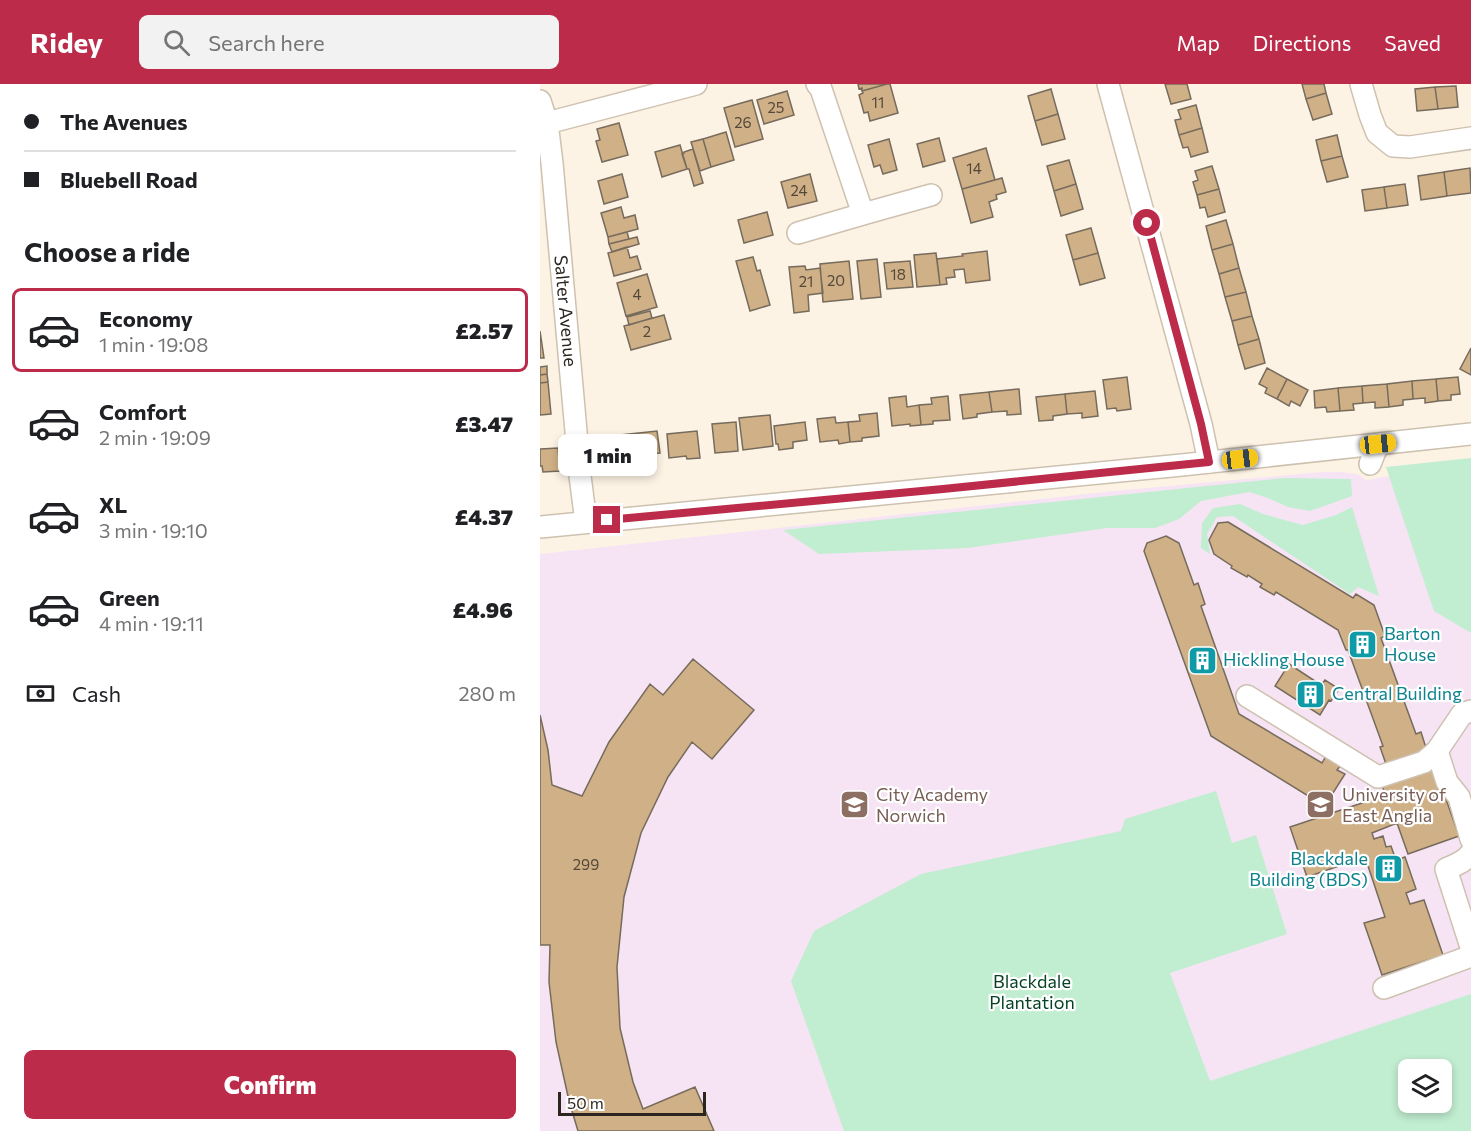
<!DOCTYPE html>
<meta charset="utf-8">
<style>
:root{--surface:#fff;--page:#f2f2f2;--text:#202124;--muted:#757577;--line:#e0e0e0;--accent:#bc2b49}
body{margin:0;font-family:Commissioner,sans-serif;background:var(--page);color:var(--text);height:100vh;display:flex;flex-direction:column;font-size:22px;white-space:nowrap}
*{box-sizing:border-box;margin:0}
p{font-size:20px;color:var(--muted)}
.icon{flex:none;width:33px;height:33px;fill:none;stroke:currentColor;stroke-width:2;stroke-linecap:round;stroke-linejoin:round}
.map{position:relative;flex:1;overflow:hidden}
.drawer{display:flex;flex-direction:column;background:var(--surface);width:540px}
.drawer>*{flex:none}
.guide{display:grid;align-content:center;height:132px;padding:0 24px;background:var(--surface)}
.buttons{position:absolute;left:858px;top:975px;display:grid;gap:12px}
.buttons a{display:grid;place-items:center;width:54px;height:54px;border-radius:9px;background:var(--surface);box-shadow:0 3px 9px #0003;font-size:30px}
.scale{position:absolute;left:18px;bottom:15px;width:148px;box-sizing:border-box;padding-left:6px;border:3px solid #2b2620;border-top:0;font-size:16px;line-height:21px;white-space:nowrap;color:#2b2620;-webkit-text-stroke:4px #fff;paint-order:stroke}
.end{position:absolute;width:27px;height:27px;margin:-14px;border:8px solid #bc2b49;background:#fff;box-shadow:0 0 0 3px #fff}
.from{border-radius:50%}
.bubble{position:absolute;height:42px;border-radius:9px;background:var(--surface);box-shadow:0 3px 9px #0003;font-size:20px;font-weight:800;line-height:42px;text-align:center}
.car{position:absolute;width:18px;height:36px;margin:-18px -9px;border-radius:8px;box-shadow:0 0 4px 2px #0007;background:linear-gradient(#f5c518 24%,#345 0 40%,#f5c518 0 76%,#345 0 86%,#f5c518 0)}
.guide b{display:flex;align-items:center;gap:21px;height:57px;font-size:22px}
.guide b+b{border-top:2px solid var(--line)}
.guide i{width:15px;height:15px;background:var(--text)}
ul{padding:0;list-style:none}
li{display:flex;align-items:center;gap:18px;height:84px;margin:0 12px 9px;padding:0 12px;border:3px solid transparent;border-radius:9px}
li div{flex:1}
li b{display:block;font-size:22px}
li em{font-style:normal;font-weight:800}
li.current{border-color:var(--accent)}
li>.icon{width:54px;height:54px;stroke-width:1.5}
h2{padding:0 24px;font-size:27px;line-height:72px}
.pay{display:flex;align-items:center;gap:15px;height:66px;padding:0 24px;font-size:22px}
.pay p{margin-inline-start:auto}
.button{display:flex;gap:12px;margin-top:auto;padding:12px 24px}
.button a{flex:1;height:69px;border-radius:9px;background:var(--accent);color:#fff;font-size:24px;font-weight:800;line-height:69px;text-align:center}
header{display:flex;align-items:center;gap:36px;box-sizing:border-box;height:84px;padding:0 30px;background:var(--accent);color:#fff}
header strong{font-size:28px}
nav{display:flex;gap:33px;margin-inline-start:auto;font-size:21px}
.search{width:420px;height:54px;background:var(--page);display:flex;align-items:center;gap:15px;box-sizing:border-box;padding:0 21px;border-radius:9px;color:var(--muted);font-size:22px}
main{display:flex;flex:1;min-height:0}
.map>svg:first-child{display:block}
</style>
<header>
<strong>Ridey</strong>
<div class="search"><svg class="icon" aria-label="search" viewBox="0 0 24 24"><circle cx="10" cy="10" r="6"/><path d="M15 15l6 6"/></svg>Search here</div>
<nav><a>Map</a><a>Directions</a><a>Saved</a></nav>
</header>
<main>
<section class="drawer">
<div class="guide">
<b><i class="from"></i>The Avenues</b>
<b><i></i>Bluebell Road</b>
</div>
<h2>Choose a ride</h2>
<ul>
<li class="current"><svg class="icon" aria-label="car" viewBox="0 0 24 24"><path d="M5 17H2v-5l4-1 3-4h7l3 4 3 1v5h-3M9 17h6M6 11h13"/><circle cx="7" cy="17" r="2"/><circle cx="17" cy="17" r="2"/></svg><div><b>Economy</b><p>1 min · 19:08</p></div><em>£2.57</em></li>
<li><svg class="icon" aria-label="car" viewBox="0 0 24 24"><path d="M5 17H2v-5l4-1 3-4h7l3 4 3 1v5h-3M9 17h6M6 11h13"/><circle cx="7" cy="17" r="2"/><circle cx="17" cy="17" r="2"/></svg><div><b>Comfort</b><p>2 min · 19:09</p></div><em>£3.47</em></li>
<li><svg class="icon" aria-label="car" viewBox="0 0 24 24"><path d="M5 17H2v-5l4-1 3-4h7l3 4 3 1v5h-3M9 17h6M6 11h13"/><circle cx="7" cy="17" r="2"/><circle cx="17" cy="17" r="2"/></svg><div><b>XL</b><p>3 min · 19:10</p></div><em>£4.37</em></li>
<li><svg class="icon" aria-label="car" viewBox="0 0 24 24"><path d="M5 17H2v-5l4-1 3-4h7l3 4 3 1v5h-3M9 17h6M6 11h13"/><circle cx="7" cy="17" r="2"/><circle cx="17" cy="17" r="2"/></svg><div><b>Green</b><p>4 min · 19:11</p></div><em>£4.96</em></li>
</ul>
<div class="pay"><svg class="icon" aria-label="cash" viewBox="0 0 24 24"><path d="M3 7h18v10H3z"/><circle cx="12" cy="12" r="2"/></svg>Cash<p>280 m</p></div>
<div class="button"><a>Confirm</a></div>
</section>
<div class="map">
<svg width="931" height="1047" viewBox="0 0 931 1047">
<rect width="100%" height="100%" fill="#fdf3e5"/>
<path fill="#f6e4f5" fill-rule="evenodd" d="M931 376V1047H0V470L574 407 782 388H803L820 391 826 396 850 392 849 383ZM868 986H902V1018H868Z"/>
<path fill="#c1edd0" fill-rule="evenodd" d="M931 374V549L894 527 846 383Z
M744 394 811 395 812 412 770 427 748 423 728 414 709 408 661 417 639 435 615 444H567L428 464 279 470 243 446Z
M700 420 723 430 763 441 796 431 812 423 839 512 818 503 810 510 693 432 677 433 667 450 670 470 661 464 662 439 673 424Z
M676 707 692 759 716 751 747 850 630 889 670 997 931 910V1047H304L251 897 274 847 381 790 581 747 585 735ZM868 986H902V1018H868Z"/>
<path fill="#d0b086" stroke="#766b5c" stroke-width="1.5" d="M318 0H347L322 7V4L319 5Z
M347 0H350L358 29 330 37 328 28 324 29 319 11 323 9 322 7Z
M625 0H647L651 15 631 20Z
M762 0H784L786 9 766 15Z
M916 2 918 23 898 25 895 3Z
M895 3 898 25 877 27 875 5Z
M511 5 518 30 495 37 488 12Z
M247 7 254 31 224 40 217 16Z
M786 9 792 30 773 36 766 15Z
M212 16 223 55 195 63 184 24Z
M656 21 662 44 639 51 635 36 641 35 638 26Z
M518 30 525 55 502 61 495 37Z
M79 39 88 71 62 78 56 57 60 56 57 45Z
M662 44 668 68 651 73 648 63 643 64 639 51Z
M186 48 194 76 171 83 163 55Z
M797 51 802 72 781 77 776 56Z
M399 54 405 77 383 83 377 60Z
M163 55 171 83 160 87 151 58Z
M349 55 357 86 343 90 340 81 334 83 328 61Z
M140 61 147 85 122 93 115 68Z
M446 64 455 96 422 105 413 74Z
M153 65 163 99 154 102 149 85H147L142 70 144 69V68Z
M802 72 808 93 787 98 781 77Z
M529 76 536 100 514 107 507 82Z
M672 82 679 105 657 111 653 98 658 96 655 87Z
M930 84 931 109 907 112 904 88Z
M904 88 907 112 881 116 878 92Z
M82 90 88 113 64 120 58 97Z
M270 90 277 117 248 124 241 98Z
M462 94 466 108 456 111 457 115 449 118 453 133 431 139 422 105Z
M536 100 543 125 521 132 514 107Z
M865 100 868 121 847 124 844 103Z
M844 103 847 124 825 127 822 106Z
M679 105 685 128 668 133 665 123 660 124 657 111Z
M81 123 84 134 95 131 98 145 68 153 61 129Z
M227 128 233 151 204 159 198 136Z
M686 136 693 160 672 166 666 142Z
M551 144 558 169 533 176 526 151Z
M87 148 89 155 69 160 68 153Z
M97 153 99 160 72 168 69 160Z
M693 160 699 184 679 190 672 166Z
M87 163 90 174 97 172 101 185 74 192 68 169Z
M447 167 450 196 426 199 424 185 414 186 415 193 406 194 407 200 400 201 397 175 423 172 422 170Z
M396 169 400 201 377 203 374 171Z
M558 169 565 194 540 201 533 176Z
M213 173 217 187 220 186 230 221 210 227 196 177Z
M337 175 341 213 321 215 317 177Z
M309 177 313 215 283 218 280 180Z
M370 177 373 203 347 205 344 179Z
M265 182 266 186 280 184 283 209 268 211 269 227 254 229 249 183Z
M699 184 706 208 685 213 679 190Z
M107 190 117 223 86 232 77 199Z
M706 208 712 232 692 237 685 213Z
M110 227 112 234 89 241 87 233Z
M124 231 131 255 91 266 84 242Z
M712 232 719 255 698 261 692 237Z
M0 247 4 274H0Z
M719 255 725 279 705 285 698 261Z
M931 264V291L920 285Z
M7 282V290L0 291V283Z
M727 284 747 295 737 315 725 309 727 304 719 300Z
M7 290 8 298 0 299V291Z
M587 293 591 325 577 327 576 324 567 325 563 296Z
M918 293 920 310 911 311V316L898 317 896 295Z
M747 295 768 306 760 322 751 317 749 322 737 315Z
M896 295 898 317 885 319V314L873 315 872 297Z
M872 297 873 315 863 316V321L849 323 847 300Z
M8 298 11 330 0 331V299Z
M847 300 849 323 835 324V318L823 319 822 302Z
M822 302 823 319 813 320 814 326 800 327 798 304Z
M798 304 800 327 787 328 786 323 775 324 774 307Z
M479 305 481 330 467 331V327L452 328 449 308Z
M555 307 558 332 542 334V329L527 330 525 310Z
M449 308 452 328 437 330V333L423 335 420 311Z
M525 310 527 330 513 332V336L499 337 496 313Z
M366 312 367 323 379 321 381 341 370 342V340L352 342 349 314Z
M408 312 410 336 393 337V340L381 341 379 321 392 320 391 314Z
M337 329 339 352 322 354V357L310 358 308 338 320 337 319 331Z
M230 331 233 362 203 366 199 334Z
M295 333 296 339 308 338 310 358 299 360 298 356 280 358 277 335Z
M196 338 198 367 175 369 172 340Z
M265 338 267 356 253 358V364L239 366 238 360H236L234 342Z
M117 347 120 369 105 370V375L74 379 71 352Z
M157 347 160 374 147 375 146 372 129 374 127 350Z
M18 364 20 387 3 388 2 382H0V365Z
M688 438 813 514 816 510 834 521 845 552 841 554 876 650 881 648 887 667 868 674 867 672 846 680 840 663 843 662 808 566H806L798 546 736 508 734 511 720 503 722 500 708 491 707 493 691 484 692 482 674 470 669 456 678 439Z
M626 452 639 459 654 501 658 499 665 520 661 522 699 630 782 679 786 672 801 681 797 686 805 690 786 720 780 716 778 718 671 652 604 467 607 459Z
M153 575 214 626 172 675 152 658 128 693 101 749 84 813 77 883 80 944 93 998 103 1025 155 1003 174 1047H38L29 1017 16 958 9 898 10 861H0V631L8 666 12 701 42 712 69 658 110 600 123 611Z
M749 580 781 601 785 596 799 605 791 617 789 616 780 631 735 602Z
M895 684 919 752 868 770 857 739 832 749 834 755 843 752 846 763 851 762 856 776 865 773 876 805 866 809 870 820 884 816 903 871 842 891 824 839 845 833 825 773 767 793 750 743 846 711 842 702Z"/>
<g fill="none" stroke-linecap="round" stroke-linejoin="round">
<defs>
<g id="minor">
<path d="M277 0 281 5 323 130 391 111"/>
<path d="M568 0 661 340 669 378"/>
<path d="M821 0 830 31 837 49 853 62 870 63 931 54"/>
<path id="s1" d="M0 17 7 39 12 79 40 392 46 438"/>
<path d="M7 39 156 0"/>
<path d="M258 149 323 130"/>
<path d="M830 380 838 360"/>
<path d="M0 443 642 381 931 350"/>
<path d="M707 612 838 693 884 678 897 667 922 630 931 627"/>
<path d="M897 667 907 698 919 713 931 755"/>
<path d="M931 769C925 778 915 781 906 785L931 863"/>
<path d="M844 904 931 872"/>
</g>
</defs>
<use href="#minor" stroke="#cec1b0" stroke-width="24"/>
<use href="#minor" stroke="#fff" stroke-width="21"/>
</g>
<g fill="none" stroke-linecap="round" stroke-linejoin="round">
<path stroke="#bc2b49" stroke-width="8" d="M67 436 403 405 669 378 661 340 607 139"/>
</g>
<defs>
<symbol id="building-square" viewBox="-11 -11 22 22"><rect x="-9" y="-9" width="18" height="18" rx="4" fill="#0f9aa8" stroke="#fff"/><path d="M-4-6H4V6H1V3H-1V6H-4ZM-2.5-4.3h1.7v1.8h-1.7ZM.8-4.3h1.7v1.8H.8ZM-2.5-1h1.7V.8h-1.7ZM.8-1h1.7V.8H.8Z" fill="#fff"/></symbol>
<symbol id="school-square" viewBox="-11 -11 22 22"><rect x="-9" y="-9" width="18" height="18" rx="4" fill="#8d6e63" stroke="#fff"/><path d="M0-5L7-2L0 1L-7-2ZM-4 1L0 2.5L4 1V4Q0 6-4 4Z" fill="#fff"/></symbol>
<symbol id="university-square" viewBox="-11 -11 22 22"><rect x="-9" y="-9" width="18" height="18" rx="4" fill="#8d6e63" stroke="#fff"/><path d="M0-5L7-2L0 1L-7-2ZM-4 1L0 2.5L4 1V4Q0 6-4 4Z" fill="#fff"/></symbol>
</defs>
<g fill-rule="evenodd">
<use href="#building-square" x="806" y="544" width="33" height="33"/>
<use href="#building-square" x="646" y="560" width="33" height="33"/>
<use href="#building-square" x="754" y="594" width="33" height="33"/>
<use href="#school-square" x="298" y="704" width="33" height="33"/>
<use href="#university-square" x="764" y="704" width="33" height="33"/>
<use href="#building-square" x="832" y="768" width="33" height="33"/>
</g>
<g text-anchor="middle" stroke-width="4.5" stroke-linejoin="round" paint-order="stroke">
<g font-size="15" fill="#54483a">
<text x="338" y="24">11</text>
<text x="236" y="29">25</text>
<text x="203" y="44">26</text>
<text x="434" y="90">14</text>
<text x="259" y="112">24</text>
<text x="358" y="196">18</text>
<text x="296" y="202">20</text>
<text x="266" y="203">21</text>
<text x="97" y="216">4</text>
<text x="107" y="253">2</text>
<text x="46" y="786">299</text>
</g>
<g font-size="18" fill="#2b2620" stroke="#fff">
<text dy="6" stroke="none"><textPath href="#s1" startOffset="212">Salter Avenue</textPath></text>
</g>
<g font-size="18" fill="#0d838f" stroke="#fff" text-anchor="start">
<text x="844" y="556">Barton<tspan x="844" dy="21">House</tspan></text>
<text x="683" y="582">Hickling House</text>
<text x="792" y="616">Central Building</text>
<text x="828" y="781" text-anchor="end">Blackdale<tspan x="828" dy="21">Building (BDS)</tspan></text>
</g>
<g font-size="18" fill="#785e54" stroke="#fff" text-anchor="start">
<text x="336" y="717">City Academy<tspan x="336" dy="21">Norwich</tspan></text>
<text x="802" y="717">University of<tspan x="802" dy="21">East Anglia</tspan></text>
</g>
<g font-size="18" fill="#064326" stroke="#fff">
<text x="492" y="904">Blackdale<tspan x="492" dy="21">Plantation</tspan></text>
</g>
</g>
</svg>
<div class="buttons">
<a><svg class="icon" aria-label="layers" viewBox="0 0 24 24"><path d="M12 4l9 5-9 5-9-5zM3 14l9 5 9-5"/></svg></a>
</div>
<div class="scale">50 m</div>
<i class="end from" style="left:607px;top:139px"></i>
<i class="end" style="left:67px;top:436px"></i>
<div class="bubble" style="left:18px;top:350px;width:99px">1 min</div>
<i class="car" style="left:838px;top:360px;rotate:84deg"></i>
<i class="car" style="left:700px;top:375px;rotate:83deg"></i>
</div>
</main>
